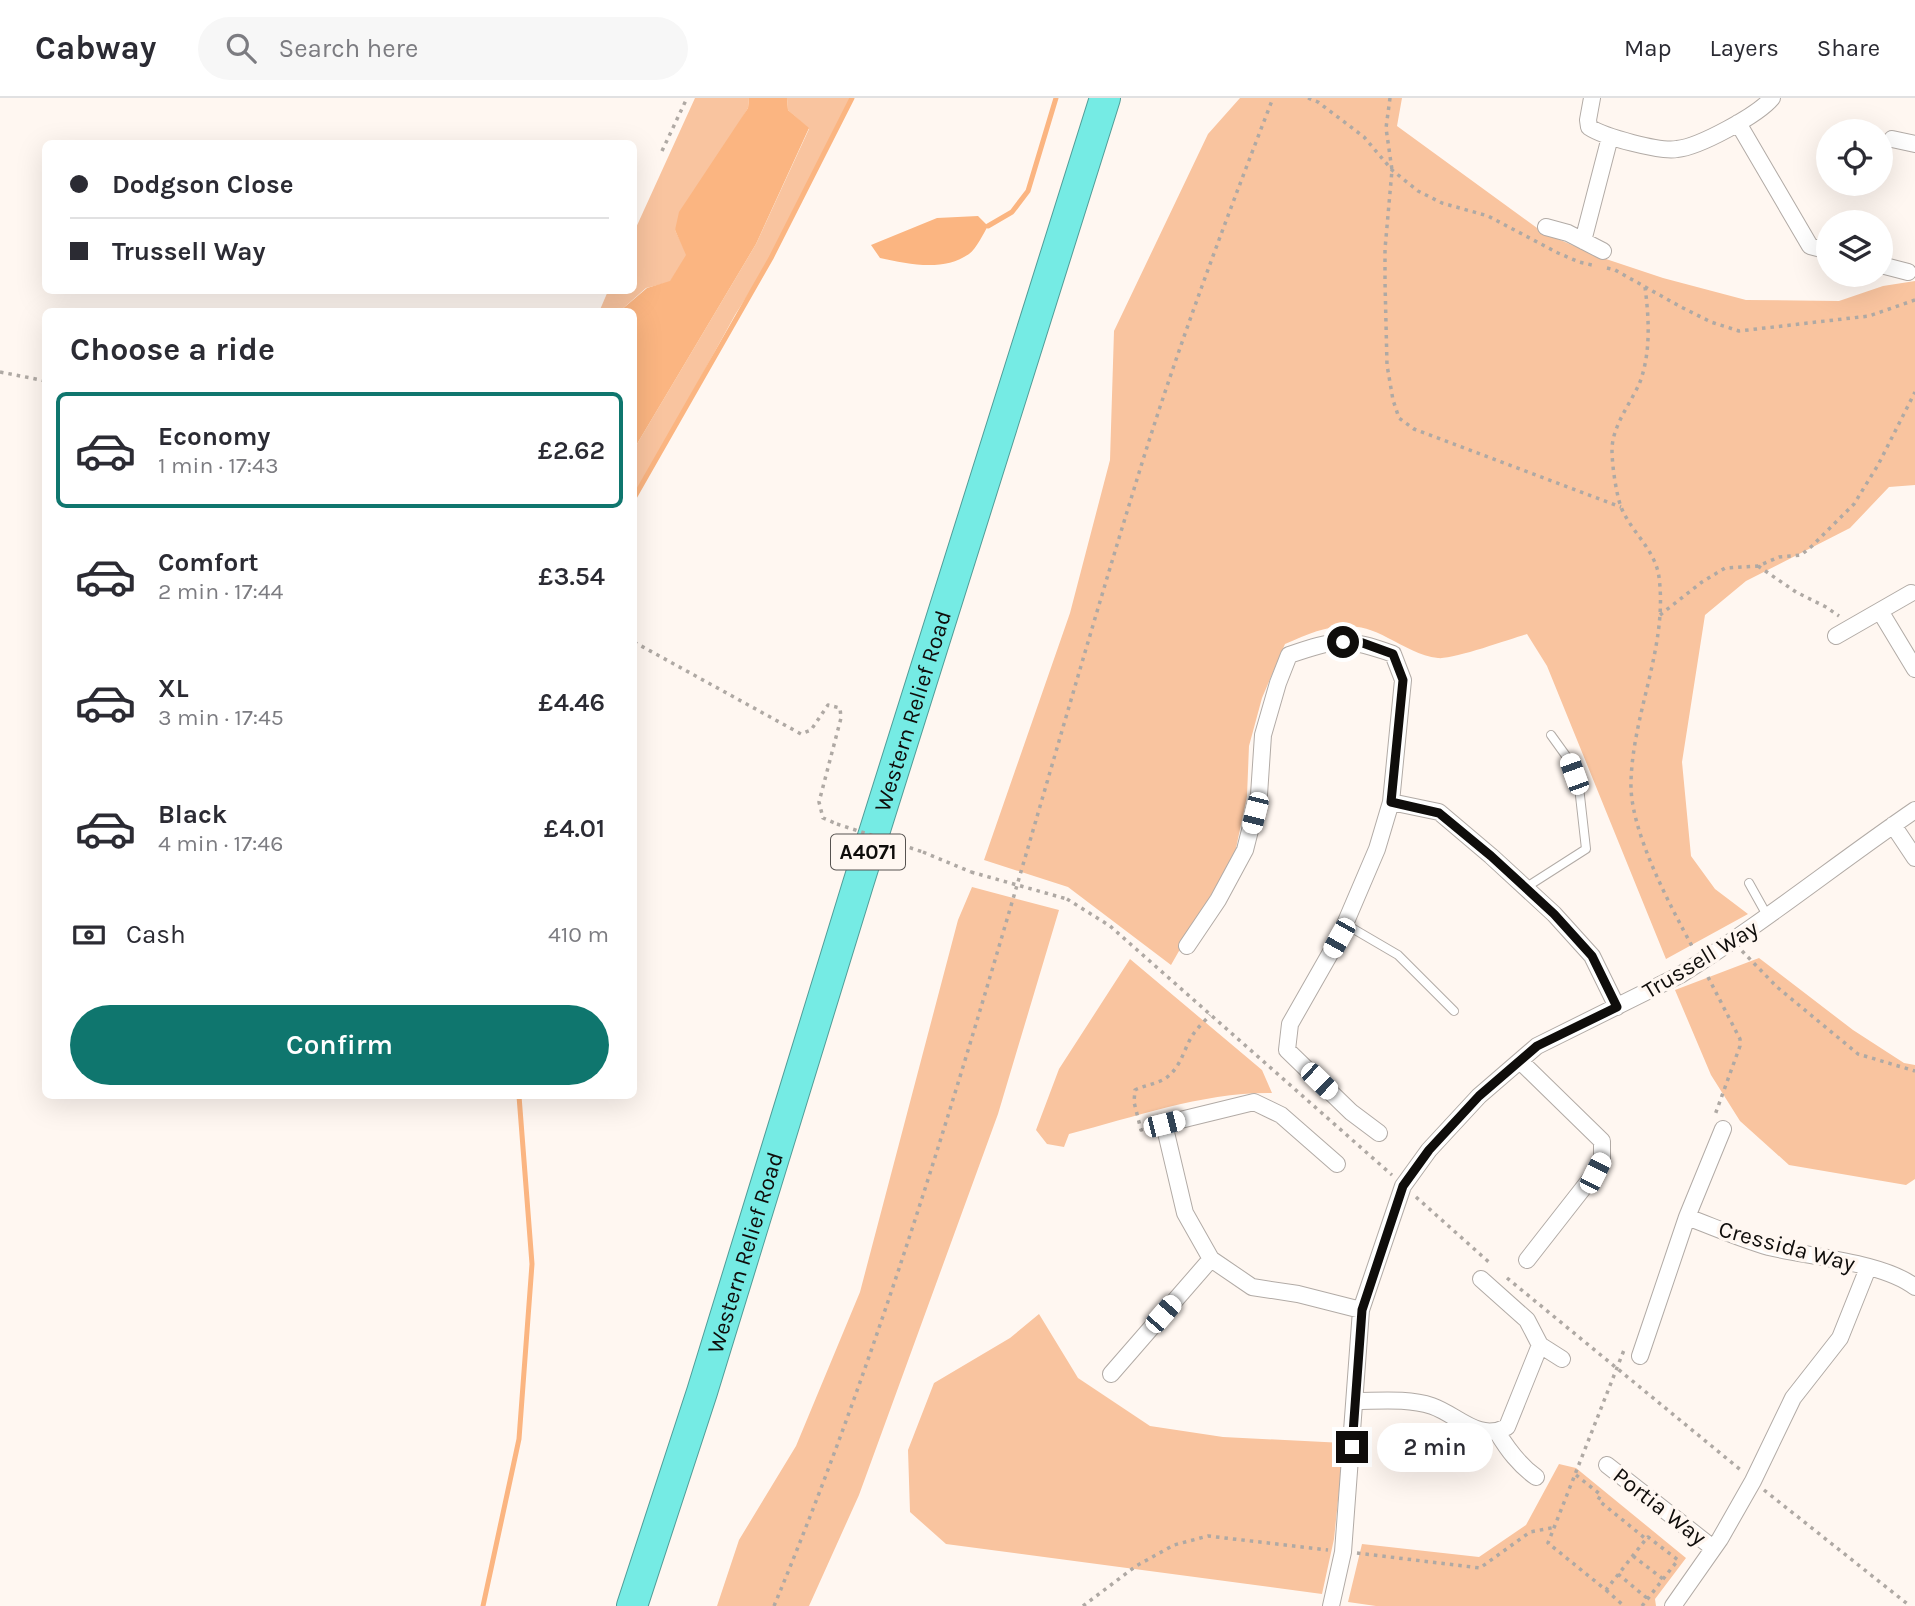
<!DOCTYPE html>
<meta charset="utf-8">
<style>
:root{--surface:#fff;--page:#f7f7f7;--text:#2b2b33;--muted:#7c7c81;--line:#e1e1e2;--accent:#0f766e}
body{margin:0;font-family:Karla,sans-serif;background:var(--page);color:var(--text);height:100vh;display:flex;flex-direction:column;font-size:26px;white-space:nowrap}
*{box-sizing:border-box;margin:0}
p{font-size:23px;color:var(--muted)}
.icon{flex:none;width:38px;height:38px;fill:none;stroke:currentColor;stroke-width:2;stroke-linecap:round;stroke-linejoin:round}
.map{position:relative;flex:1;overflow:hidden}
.sheet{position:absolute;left:42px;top:210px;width:595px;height:791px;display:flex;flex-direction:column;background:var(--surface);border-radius:10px;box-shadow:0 7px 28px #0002}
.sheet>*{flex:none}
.hud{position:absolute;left:42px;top:42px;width:595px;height:154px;border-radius:10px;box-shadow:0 7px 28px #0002;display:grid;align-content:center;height:154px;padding:0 28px;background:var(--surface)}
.tools{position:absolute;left:1816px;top:21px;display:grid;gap:14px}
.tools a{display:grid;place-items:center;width:77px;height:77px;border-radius:50%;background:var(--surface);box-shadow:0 7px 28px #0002;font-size:35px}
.end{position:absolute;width:32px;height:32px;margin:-16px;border:9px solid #0f0d0b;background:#fff;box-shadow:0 0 0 4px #fff}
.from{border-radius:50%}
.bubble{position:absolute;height:49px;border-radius:24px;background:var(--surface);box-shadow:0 7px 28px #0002;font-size:23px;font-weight:600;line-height:49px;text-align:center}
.car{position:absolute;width:21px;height:42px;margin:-21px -10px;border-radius:9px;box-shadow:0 0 5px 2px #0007;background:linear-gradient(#fff 24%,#345 0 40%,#fff 0 76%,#345 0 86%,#fff 0)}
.hud b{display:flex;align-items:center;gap:24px;height:66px;font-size:26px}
.hud b+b{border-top:2px solid var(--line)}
.hud i{width:18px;height:18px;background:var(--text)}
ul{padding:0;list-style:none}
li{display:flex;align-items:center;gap:21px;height:116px;margin:0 14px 10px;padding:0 14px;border:4px solid transparent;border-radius:10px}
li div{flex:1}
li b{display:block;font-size:26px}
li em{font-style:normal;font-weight:600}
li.current{border-color:var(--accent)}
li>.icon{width:63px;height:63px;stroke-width:1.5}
h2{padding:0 28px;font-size:32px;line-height:84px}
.pay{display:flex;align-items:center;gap:18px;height:77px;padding:0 28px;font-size:26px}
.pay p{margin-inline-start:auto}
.primary-button{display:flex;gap:14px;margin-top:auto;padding:14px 28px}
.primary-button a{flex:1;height:80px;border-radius:42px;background:var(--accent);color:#fff;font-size:28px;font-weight:600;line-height:80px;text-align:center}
header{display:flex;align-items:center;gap:42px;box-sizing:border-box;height:98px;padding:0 35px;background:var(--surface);border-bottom:2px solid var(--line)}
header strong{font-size:33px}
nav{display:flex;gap:38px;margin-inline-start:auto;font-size:24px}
.search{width:490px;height:63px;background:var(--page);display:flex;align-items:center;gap:18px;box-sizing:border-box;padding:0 24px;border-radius:38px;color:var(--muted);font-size:26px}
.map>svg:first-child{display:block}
</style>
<header>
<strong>Cabway</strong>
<div class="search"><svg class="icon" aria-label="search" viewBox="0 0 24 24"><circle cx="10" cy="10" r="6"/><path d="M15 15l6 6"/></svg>Search here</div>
<nav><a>Map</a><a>Layers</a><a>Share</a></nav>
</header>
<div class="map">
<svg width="1915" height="1508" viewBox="0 0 1915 1508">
<rect width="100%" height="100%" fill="#fff7f1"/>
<path fill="#f9c49f" d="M695 0H749L748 10 675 132 687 157 670 184 646 190 620 213 599 214 608 193 634 192V134Z
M787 0H852L771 160 735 217 634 400V351L756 146 809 31 788 12Z
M1240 0H1402L1397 28 1544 135 1600 159 1663 180 1746 202 1839 203 1883 188 1915 183V387L1889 389 1850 430 1746 483 1705 517 1682 664 1691 758 1715 791 1748 816 1666 861 1547 568 1527 536C1510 541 1452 562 1438 560 1420 558 1404 548 1388 540 1349 518 1322 530 1285 546L1262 600 1249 648 1247 698 1235 755 1171 867 1068 789 984 762 1070 515 1110 362 1114 233 1208 36Z
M972 789 1059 812 998 1016 859 1397 809 1508H717L739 1442 796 1348 860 1194 958 822Z
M1759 860 1853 932 1904 965 1915 967V1081L1906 1087 1789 1067 1740 1023 1711 977 1675 892Z
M1130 861 1262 972 1272 995C1203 994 1135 1019 1069 1036L1064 1049 1047 1046 1036 1032 1059 971Z
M1039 1216 1078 1280 1150 1328 1223 1339 1344 1345 1334 1441 1322 1496 946 1446 910 1414 908 1352 934 1285 1010 1240Z
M1559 1366 1576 1370 1686 1460 1655 1501 1656 1508H1376L1348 1504 1362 1446 1479 1459 1526 1427Z"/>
<path fill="#fbb581" d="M749 0H787L788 12 809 30 756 146 634 351V214L620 213 647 190 670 183 686 157 675 132 679 114 748 10Z
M978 118 988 128C983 136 977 150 969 156 943 174 909 166 880 160L871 147 937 120Z"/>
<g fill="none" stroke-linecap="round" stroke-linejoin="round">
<path stroke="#fbb581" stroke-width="5" d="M988 128 1012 114 1028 93 1056 0
M634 400 771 160 852 0
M483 1508 519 1341 532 1166 519 998"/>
<defs>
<path id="lane" d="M1749 785 1768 819
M1525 790 1586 751 1579 689 1569 662 1551 637
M1345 826 1398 857 1454 913"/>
<path id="street" d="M1592 0 1588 22 1589 29C1604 39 1660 54 1677 51 1699 49 1758 17 1772 0
M1738 25 1810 148 1829 153
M1892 41 1915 46
M1546 129 1568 135 1603 153
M1583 143 1610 39
M1881 167 1908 174
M1880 513 1915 571
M1836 538 1911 495
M1391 704 1439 714 1491 758 1554 816 1592 858 1617 909
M1893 727 1915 760
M1187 848 1218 802 1245 752 1259 697 1263 637 1278 585 1289 557C1336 541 1346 539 1393 556L1403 582 1391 704 1377 751 1339 840 1290 926 1287 952 1351 1014 1379 1035
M1520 963 1602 1043V1060L1595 1075 1527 1162
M1337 1066 1281 1017 1254 1004 1164 1026 1185 1115 1211 1161 1252 1189 1298 1196 1361 1212
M1687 1119 1723 1031
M1481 1181 1527 1222 1540 1247 1562 1261
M1640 1258 1687 1119C1714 1129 1741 1141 1769 1149 1809 1159 1883 1164 1915 1189
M1111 1276 1211 1161
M1355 1303C1379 1303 1408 1300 1432 1308 1458 1317 1478 1344 1507 1329L1540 1247
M1497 1334C1508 1352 1519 1367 1536 1379
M1607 1367 1713 1450
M1331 1508 1343 1454 1361 1212 1403 1088 1429 1052 1479 998 1537 948 1680 877C1762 826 1836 766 1915 712
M1673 1508 1720 1441 1753 1383 1793 1300 1840 1240 1868 1170"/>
<g id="highway">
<path id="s1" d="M632 1508 702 1294 858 786 1105 0"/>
</g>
</defs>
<use href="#lane" stroke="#b2aba6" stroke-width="10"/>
<use href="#street" stroke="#b2aba6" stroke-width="18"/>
<use href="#highway" stroke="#519d98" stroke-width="32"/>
<path stroke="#afa9a4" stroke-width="3.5" stroke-dasharray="3.5 5" stroke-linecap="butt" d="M1308 0 1318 4 1364 39 1392 72 1418 93 1442 105 1488 118 1558 155 1579 164 1592 167
M1390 0 1386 30 1392 72 1385 151V184L1387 267 1393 302 1399 320 1414 331 1621 409
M662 53 687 0
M1607 170 1615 172 1681 209 1711 224 1739 233 1869 218 1915 202
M1645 189C1649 220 1651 254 1640 284 1631 305 1612 328 1612 352 1612 367 1616 395 1621 409 1631 434 1655 451 1659 479 1668 548 1633 614 1631 683 1629 732 1670 807 1693 850
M0 274 46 283
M1758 468 1796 494 1826 509 1839 518
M1660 517 1702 484 1725 470 1758 468 1779 459 1801 457 1812 448 1854 406 1878 367 1915 294
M634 544 801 636 811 632 828 607 840 610 841 620 819 704 823 720 837 726
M923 754 971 774
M1067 801 1110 828 1392 1077
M1742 853 1777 889 1858 956 1915 973
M1708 879 1740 941V948L1715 1017
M1151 1029 1141 1032 1134 1004 1135 992C1145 987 1157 986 1166 980 1181 969 1183 953 1192 938 1197 930 1205 923 1210 917
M1416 1099 1491 1166
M1507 1180 1742 1373
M1576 1377 1601 1397 1598 1402 1646 1441 1606 1492 1548 1445 1624 1252
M1764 1392 1910 1508
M1357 1455 1480 1470 1530 1434 1556 1429
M1633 1458 1663 1481
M1618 1476 1648 1501
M1606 1492 1624 1508
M774 1508C925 1146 1019 765 1134 391 1174 259 1223 129 1273 0
M1083 1508 1136 1468 1174 1447 1208 1438 1328 1452
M1642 1508 1678 1462 1648 1439 1646 1441"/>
<use href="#lane" stroke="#fff" stroke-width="8"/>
<use href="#street" stroke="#fff" stroke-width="16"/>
<use href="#highway" stroke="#75ebe4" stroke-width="30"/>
<path stroke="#afa9a4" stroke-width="3.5" stroke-dasharray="3.5 5" stroke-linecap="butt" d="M837 726 923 754
M971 774 1067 801"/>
</g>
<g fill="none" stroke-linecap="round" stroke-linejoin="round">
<path stroke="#0f0d0b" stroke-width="9" d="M1343 544H1360L1393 556 1403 582 1391 704 1439 715 1491 758 1554 816 1592 858 1617 909 1537 948 1479 998 1429 1052 1403 1088 1362 1212 1352 1349"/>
</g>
<g text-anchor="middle" stroke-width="7" stroke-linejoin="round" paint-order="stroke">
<rect fill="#fff7f1" stroke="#575350" stroke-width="2" x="831" y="736.5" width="74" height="35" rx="5"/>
<g font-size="21" font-weight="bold" fill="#0f0d0b">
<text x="868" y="761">A4071</text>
</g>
<g font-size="23" fill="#0f0d0b" stroke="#fff7f1">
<text dy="8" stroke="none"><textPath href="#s1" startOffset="938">Western Relief Road</textPath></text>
<text transform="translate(1700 861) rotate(-31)" y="8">Trussell Way</text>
<text transform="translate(1787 1148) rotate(15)" y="8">Cressida Way</text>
<text dy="8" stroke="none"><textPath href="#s1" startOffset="371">Western Relief Road</textPath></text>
<text transform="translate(1660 1408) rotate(38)" y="8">Portia Way</text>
</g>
</g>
</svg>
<div class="tools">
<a><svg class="icon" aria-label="locate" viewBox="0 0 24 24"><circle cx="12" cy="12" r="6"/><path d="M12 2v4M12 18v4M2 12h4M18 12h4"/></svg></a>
<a><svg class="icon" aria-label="layers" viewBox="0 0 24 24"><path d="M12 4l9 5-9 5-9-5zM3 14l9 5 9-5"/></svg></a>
</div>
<i class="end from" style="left:1343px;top:544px"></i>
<i class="end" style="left:1352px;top:1349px"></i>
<div class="bubble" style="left:1377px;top:1325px;width:116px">2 min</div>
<i class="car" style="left:1574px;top:676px;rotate:340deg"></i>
<i class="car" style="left:1255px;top:715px;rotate:194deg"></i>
<i class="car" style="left:1339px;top:840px;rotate:209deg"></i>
<i class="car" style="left:1319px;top:983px;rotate:134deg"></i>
<i class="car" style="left:1164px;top:1026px;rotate:76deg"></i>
<i class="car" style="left:1595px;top:1075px;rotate:27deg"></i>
<i class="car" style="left:1163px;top:1216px;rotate:41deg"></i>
<div class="hud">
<b><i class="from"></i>Dodgson Close</b>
<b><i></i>Trussell Way</b>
</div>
<section class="sheet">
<h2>Choose a ride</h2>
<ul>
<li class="current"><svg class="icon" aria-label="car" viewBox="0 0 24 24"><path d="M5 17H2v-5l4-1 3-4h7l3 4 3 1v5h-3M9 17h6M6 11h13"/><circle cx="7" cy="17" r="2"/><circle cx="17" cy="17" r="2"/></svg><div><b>Economy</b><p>1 min · 17:43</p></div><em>£2.62</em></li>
<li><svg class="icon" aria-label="car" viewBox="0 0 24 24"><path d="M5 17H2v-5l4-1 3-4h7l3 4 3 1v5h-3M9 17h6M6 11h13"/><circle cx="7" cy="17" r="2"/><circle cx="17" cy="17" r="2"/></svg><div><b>Comfort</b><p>2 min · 17:44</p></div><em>£3.54</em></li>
<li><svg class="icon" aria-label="car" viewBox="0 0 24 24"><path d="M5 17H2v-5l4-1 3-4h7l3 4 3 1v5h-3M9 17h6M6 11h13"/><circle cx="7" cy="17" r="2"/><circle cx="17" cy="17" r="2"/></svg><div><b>XL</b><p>3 min · 17:45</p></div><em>£4.46</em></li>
<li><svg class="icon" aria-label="car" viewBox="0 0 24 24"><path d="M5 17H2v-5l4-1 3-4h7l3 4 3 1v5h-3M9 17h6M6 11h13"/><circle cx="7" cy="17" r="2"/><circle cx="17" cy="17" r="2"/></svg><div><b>Black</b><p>4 min · 17:46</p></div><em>£4.01</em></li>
</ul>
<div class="pay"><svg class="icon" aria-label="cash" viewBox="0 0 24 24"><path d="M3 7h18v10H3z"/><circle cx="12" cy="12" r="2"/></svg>Cash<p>410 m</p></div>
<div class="primary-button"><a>Confirm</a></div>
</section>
</div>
